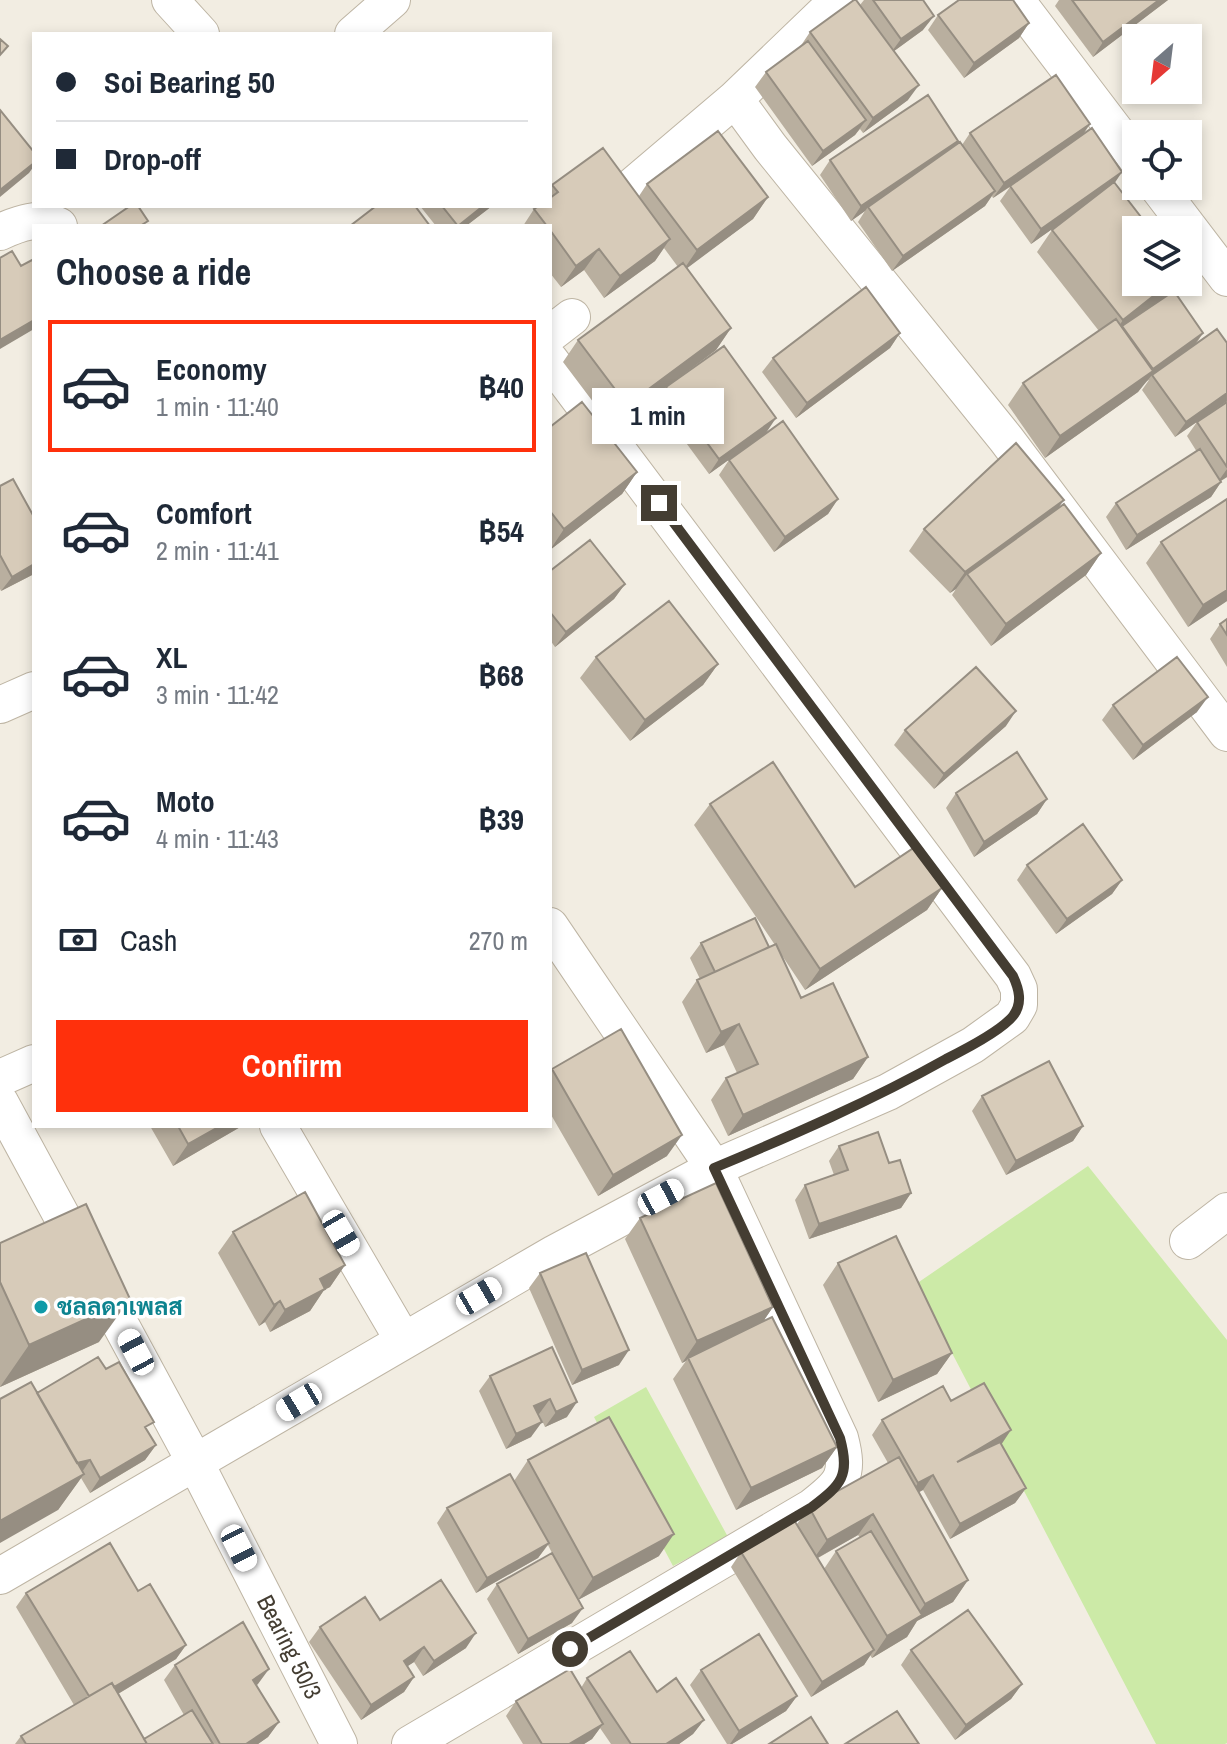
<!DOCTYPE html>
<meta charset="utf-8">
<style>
:root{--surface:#fff;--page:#f6f6f7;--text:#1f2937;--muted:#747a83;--line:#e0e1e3;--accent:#ff300c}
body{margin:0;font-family:"Archivo Narrow",Sarabun,sans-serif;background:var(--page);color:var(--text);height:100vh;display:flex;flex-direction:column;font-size:30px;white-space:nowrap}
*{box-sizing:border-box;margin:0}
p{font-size:26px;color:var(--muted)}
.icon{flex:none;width:44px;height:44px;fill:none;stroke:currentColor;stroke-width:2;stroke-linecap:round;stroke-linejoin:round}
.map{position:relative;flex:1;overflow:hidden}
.side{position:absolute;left:32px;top:224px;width:520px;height:904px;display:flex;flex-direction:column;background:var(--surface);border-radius:0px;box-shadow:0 4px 12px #0003}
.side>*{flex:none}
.hud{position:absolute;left:32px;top:32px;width:520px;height:176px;border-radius:0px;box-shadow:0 4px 12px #0003;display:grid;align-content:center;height:176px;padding:0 24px;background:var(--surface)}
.needle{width:52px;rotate:208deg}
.buttons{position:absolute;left:1122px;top:24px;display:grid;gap:16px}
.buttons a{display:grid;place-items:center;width:80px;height:80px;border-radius:0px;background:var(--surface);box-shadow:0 4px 12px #0003;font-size:40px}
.end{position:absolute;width:36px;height:36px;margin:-18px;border:10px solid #443d32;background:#fff;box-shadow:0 0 0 4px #fff}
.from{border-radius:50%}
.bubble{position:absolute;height:56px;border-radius:0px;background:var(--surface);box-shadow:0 4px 12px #0003;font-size:26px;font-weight:700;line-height:56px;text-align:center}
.car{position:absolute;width:24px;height:48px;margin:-24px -12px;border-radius:10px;box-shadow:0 0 6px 2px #0007;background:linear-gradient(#fff 24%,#345 0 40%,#fff 0 76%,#345 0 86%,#fff 0)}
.hud b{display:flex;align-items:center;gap:28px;height:76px;font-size:30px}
.hud b+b{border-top:2px solid var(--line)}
.hud i{width:20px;height:20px;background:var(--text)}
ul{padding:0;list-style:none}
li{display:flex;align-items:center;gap:24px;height:132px;margin:0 16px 12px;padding:0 8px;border:4px solid transparent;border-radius:0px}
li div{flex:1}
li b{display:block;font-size:30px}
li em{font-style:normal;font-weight:700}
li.current{border-color:var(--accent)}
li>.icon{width:72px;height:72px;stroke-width:1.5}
h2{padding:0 24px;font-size:36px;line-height:96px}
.pay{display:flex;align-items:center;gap:20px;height:88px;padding:0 24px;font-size:30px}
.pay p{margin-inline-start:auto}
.primary-button{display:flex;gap:16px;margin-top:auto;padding:16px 24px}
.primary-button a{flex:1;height:92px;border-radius:0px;background:var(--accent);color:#fff;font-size:32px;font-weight:700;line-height:92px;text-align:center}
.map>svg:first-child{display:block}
</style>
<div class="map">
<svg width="1227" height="1744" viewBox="0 0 1227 1744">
<rect width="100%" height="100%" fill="#f2ede2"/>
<path fill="#cceaa7" d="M1088 1166 1227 1340V1743L1225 1744H1156L916 1284Z
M646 1387 728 1537 673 1566 594 1417Z"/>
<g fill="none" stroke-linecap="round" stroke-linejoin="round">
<defs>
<path id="minor" d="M170 0 201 34
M838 0 735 99 770 147 1006 439 1227 733
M1016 0 1136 158
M353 34 392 0
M1157 186 1227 278
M629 189 735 99
M0 232C20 223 38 216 59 226
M550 334 572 317
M0 705 34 690
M0 1078 34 1063
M0 1102 196 1464 339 1744
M278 1126 403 1340
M1188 1241 1227 1211
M0 1576 555 1253 714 1168 888 1092 973 1045 1012 1017 1019 1005V989L1013 976 550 360
M410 1744 812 1507C842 1484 850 1476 840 1438L714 1168 550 926"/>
</defs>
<use href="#minor" stroke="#beb5a4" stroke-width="38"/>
<use href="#minor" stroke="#fff" stroke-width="36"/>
</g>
<path fill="#b9af9f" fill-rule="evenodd" d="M864 0H923V30L894 51 908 100 863 133 860 129 855 135 812 166 755 87 766 72 800 47 810 32 860 5Z
M1059 0H1168L1093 57 1055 6Z
M938 15 1029 23 1019 38 964 78 928 30Z
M970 133 1083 134 1115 183 1169 293 1157 303 1203 333 1196 344 1227 343V401L1200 420 1227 402V477L1221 481V482L1211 497 1126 550 1106 517 1116 503 1197 452 1187 436 1197 422 1175 437 1142 390 1149 380 1145 382 1138 392 1045 458 1008 405 1023 383 1099 331 1037 252 1052 230 1069 217 1031 244 1000 201 1010 187 993 198 992 196 985 206 892 271 858 222 865 211 851 221 820 175 830 160 962 145Z
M647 184 768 197 753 219 686 268 731 328 716 350 612 427 563 362 578 340 678 267 664 248 655 261 604 298 584 270 561 287 550 273V226H523L534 209 550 206V188L552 185 639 196Z
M420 206H492L466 226H436Z
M900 333 890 348 796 418 762 372 773 358Z
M666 387 766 433 709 474 656 402Z
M550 427 637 472 622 494 550 550Z
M729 460 838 499 828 514 774 552 719 475Z
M0 486 34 517V574L1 591 0 589Z
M1227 499V601L1188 627 1146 563 1161 542Z
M1059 508 1101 553 1086 575 991 646 952 595 956 589 950 593 909 551 924 529Z
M550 571 625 584 614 599 555 647 550 640Z
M1227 619V667L1210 639 1220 624Z
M596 657 718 664 703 685 630 741 580 678Z
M1113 705 1197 712 1133 760 1102 720Z
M1006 726 934 789 894 745 905 730Z
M956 793 1047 799 1037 814 974 857 946 808Z
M710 804 855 887 942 888 927 910 805 990 781 954 801 998 868 1057 853 1079 728 1136 711 1100 726 1078 737 1073 724 1045 706 1053 682 1002 697 980 700 979 690 958 701 943 769 947 775 945 694 825Z
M1027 865 1122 880 1112 894 1056 934 1017 880Z
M552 1069 667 1156 598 1196 550 1113V1071Z
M982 1096 1083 1126 1073 1141 1006 1175 972 1111Z
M150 1126H242L173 1166Z
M839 1146 889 1163 911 1193 901 1208 809 1239 795 1200 805 1185 834 1175 829 1161Z
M640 1218 773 1307 763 1321 837 1447 822 1468 736 1510 673 1379 686 1361 682 1363 625 1239Z
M233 1232 345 1265 330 1287 324 1290 310 1311 270 1332 265 1322 259 1326 218 1253Z
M0 1243 99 1342 0 1387Z
M838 1263 952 1353 937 1374 878 1402 823 1285Z
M540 1273 619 1365 572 1385 529 1288Z
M552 1347 567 1417 545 1427 539 1414H538L531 1437 506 1449 479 1391 490 1376Z
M37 1393 148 1431 156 1445 145 1460 90 1493 81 1478 58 1510Z
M951 1401 1001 1445 1026 1488 1015 1503 950 1539 923 1490 919 1492 968 1580 953 1602 917 1621 907 1637 872 1658 870 1655 864 1665 811 1697 731 1567 741 1552 797 1524 809 1507 888 1463 872 1435 882 1420ZM858 1535 860 1538 836 1551 824 1569 818 1558Z
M528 1460 659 1556 578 1600 572 1623 518 1654 487 1599 497 1584 552 1553 548 1545 538 1558 476 1593 437 1523 447 1508 514 1481Z
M138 1591 186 1645 176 1659 118 1694 144 1739 184 1715 164 1680 175 1665 258 1684 256 1685 279 1722 268 1737 258 1744H15L21 1736 74 1705 16 1607 26 1593Z
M380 1620 466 1648 423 1676 414 1662 407 1666 414 1677 404 1692 361 1720 309 1642 320 1627Z
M911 1650 1022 1684 1011 1699 955 1740 901 1665Z
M701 1670 797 1696 786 1711 732 1744H727L690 1685Z
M587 1678 657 1692 704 1720 693 1734 679 1744H611L600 1728 592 1739 584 1744H523L506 1716 516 1701 581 1688Z"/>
<path fill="#968e82" d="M1159 0H1168L1093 57 1103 42Z
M934 16 923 30 890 54 901 39Z
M1029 23 1019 38 964 78 974 63Z
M919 85 908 100 863 133 873 118Z
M866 120 855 135 812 166 823 151Z
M1090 124 1080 139 993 198 1004 183Z
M958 141 948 156 868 207 865 211 851 221 861 206Z
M34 163V166L29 173 0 197V190Z
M1122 172 1112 187 1031 244 1041 229Z
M995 191 985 206 892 271 903 256Z
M768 197 753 219 682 272 697 250Z
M483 206H492L466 226H457Z
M670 239 655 261 604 298 620 276Z
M599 249 584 270 561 287 576 266Z
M1171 282H1177L1169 293 1108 342 1123 320Z
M34 320V329L0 349V340Z
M731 328 716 350 612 427 627 405Z
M900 333 890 348 796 418 807 403Z
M1203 333 1192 348 1152 375 1138 392 1045 458 1060 436Z
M1227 393V401L1175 437 1186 422Z
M776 418 766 433 709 474 719 459Z
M1227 469V477L1217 483Z
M637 472 622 494 550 550 564 529Z
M1221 482 1211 497 1126 550 1137 535Z
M838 499 828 514 774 552 785 537Z
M1064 500 1049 521 967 574 956 589 950 593 965 572Z
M1101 553 1086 575 991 646 1006 624Z
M34 564V574L1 591 12 577Z
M625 584 614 599 555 647 566 632Z
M1227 590V601L1188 627 1203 605Z
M718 664 703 685 630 741 645 720Z
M1208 697 1197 712 1133 760 1143 745Z
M1016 711 1006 726 934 789 944 774Z
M1047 799 1037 814 974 857 984 842Z
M1122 880 1112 894 1056 934 1067 919Z
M942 888 927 910 805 990 820 969Z
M739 1024 724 1045 706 1053 721 1032Z
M868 1057 853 1079 728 1136 743 1115Z
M220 1126H242L173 1166 188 1144Z
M1083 1126 1073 1141 1006 1175 1016 1161Z
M682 1135 667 1156 598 1196 613 1175Z
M911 1193 901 1208 809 1239 819 1224Z
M345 1265 330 1287 324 1290 310 1311 270 1332 285 1310 320 1279Z
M130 1299 99 1342 0 1387 29 1345Z
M280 1301 265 1322 259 1326 274 1305Z
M773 1307 758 1329 688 1358 686 1361 682 1363 697 1341Z
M629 1350 619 1365 572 1385 582 1370Z
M952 1353 937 1374 878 1402 893 1380Z
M550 1399 539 1414 524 1421 534 1406Z
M577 1402 567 1417 545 1427 556 1412Z
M542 1422 531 1437 506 1449 516 1434Z
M1011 1430 1001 1445 957 1462Z
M156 1445 145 1460 90 1493 100 1478Z
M837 1447 822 1468 736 1510 751 1488Z
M90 1460 80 1475 77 1463Z
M84 1474 58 1510 0 1543V1521Z
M933 1475 923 1490 908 1498 918 1483Z
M1026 1488 1015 1503 950 1539 960 1524Z
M873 1514 858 1535 812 1561 827 1540Z
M674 1534 659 1556 578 1600 593 1578Z
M549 1543 538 1558 476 1593 487 1578Z
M968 1580 953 1602 917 1621 907 1637 872 1658 887 1636 913 1620 925 1604Z
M583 1608 572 1623 518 1654 528 1639Z
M476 1633 466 1648 423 1676 434 1661Z
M186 1645 176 1659 81 1716 91 1701Z
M424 1647 414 1662 393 1676 404 1661Z
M874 1650 864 1665 811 1697 822 1682Z
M269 1669 258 1684 242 1695 253 1680Z
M414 1677 404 1692 361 1720 371 1705Z
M1022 1684 1011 1699 955 1740 966 1725Z
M797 1696 786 1711 732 1744H730L739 1731Z
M704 1720 693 1734 679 1744H666Z
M279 1722 268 1737 258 1744H246Z
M603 1724 592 1739 584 1744H569Z"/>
<path fill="#d7cbb9" stroke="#968e82" stroke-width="2" d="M854 0H856L919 85 873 118 810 32Z
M873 0H923L934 16 901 39Z
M959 0H1013L1029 23 974 63 938 15Z
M1072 0H1159L1103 42Z
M0 39 8 46 0 55Z
M808 41 866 120 823 151 766 72Z
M1056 75 1090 124 1004 183 970 133Z
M928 95 958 141 861 206 830 160Z
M0 110 34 152V163L0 190Z
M1092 128 1122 172 1041 229 1010 186Z
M718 131 768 197 697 250 647 184Z
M960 142 995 191 903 256 868 207Z
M603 148 670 239 620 276 599 249 576 266 550 230V226H547L534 209 539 206H550V198L558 192 552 185Z
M1114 182 1151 230H1136V282H1171L1123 320 1052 230Z
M130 206H138L148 221 140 226H101Z
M376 206H415L430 226H350Z
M442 206H483L458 226Z
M12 251 21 266 34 259V320L0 340V258Z
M683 263 731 328 627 405 578 340Z
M866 287 900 333 807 403 773 358Z
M1174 291 1203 333 1153 369 1122 326Z
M1116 319 1153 371 1060 436 1023 383Z
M1217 329 1227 343V393L1186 422 1152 375Z
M724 346 776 418 719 459 666 387Z
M582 402 637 472 564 529 550 511V427Z
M1227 402V467L1197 422Z
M783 421 838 499 785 537 729 460Z
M1016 443 1064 500 965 572 924 529Z
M1200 449 1221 482 1137 535 1116 503Z
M13 479 34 517V564L12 577 0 555V486Z
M1227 499V590L1203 605 1161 542Z
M1064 504 1101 553 1006 624 967 574Z
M590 540 625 584 566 632 550 612V571Z
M669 601 718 664 645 720 596 657Z
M1227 619V635L1220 624Z
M1177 657 1208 697 1143 745 1113 705Z
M976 667 1016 711 944 774 905 730Z
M1017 752 1047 799 984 842 956 793Z
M773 762 855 887 915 847 942 888 820 969 710 804Z
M1083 824 1122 880 1067 919 1027 865Z
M755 918 769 947 715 972 701 943Z
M776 944 801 998 833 983 868 1057 743 1115 726 1078 758 1064 739 1024 721 1032 697 980Z
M621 1029 682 1135 613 1175 552 1069Z
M1049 1061 1083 1126 1016 1161 982 1096Z
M178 1126H220L188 1144Z
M878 1132 889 1163 900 1160 911 1193 819 1224 805 1185 848 1170 839 1146Z
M716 1183 773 1307 697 1341 640 1218Z
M305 1192 345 1265 320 1279 325 1289 285 1310 280 1301 274 1305 233 1232Z
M86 1204 130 1299 29 1345 0 1282V1243Z
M896 1236 952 1353 893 1380 838 1263Z
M586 1253 629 1350 582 1370 540 1273Z
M772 1317 837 1447 751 1488 688 1358Z
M552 1347 577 1402 556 1412 550 1399 534 1406 542 1422 516 1434 490 1376Z
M98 1357 106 1369 119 1362 154 1422 145 1427 156 1445 100 1478 90 1460 77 1463 37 1393Z
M31 1382 84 1474 0 1521V1399Z
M984 1383 1011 1430 957 1462 1000 1442 1026 1488 960 1524 933 1475 918 1483 882 1420 943 1386 951 1401Z
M609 1417 674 1534 593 1578 528 1460Z
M899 1457 968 1580 925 1604 873 1514 827 1540 809 1507Z
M510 1474 549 1543 487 1578 447 1508Z
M794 1520 874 1650 822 1682 741 1552Z
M871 1531 922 1615 887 1636 836 1551Z
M110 1543 138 1591 150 1584 186 1645 114 1687 112 1683 89 1696 26 1593Z
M552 1553 583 1608 528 1639 497 1584Z
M441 1580 476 1633 434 1661 424 1647 404 1661 414 1677 371 1705 320 1627 365 1597 380 1620Z
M968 1610 1022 1684 966 1725 911 1650Z
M243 1622 269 1669 253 1680 279 1722 246 1744H220L175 1665Z
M759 1634 797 1696 739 1731 701 1670Z
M630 1651 657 1692 676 1678 704 1720 666 1744H631L587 1678Z
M570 1669 603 1724 569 1744H542L516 1701Z
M112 1683 147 1744H26L21 1736Z
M192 1710 213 1744H147L144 1739Z
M897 1711 919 1744H845Z
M811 1717 828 1744H769Z"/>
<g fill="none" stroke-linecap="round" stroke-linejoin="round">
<path stroke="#443d32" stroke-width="10" d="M570 1649 812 1507C842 1484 850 1476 840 1438L714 1168C793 1135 871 1101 946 1059 964 1050 1001 1031 1013 1016 1023 1003 1019 989 1013 976L659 503"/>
</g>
<circle fill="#0f9aa8" stroke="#fff" stroke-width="3" cx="41" cy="1307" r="8"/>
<g text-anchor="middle" stroke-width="7" stroke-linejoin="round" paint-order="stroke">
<g font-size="24" font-weight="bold" fill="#0d838f" stroke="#fff" text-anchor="start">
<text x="57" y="1315">ชลลดาเพลส</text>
</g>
<g font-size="24" fill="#443d32" stroke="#fff">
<text transform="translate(289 1647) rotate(63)" y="8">Bearing 50/3</text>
</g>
</g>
</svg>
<div class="buttons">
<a><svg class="needle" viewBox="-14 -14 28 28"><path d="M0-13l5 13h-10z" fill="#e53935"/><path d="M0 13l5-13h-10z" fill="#747a83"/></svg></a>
<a><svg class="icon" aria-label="locate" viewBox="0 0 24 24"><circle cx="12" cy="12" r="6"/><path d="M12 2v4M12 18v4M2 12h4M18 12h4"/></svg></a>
<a><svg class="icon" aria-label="layers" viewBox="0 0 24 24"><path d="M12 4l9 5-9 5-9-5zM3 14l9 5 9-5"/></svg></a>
</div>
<i class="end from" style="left:570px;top:1649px"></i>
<i class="end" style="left:659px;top:503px"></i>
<div class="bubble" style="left:592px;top:388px;width:132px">1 min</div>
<i class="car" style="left:661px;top:1197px;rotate:62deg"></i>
<i class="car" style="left:341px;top:1233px;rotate:150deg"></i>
<i class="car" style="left:479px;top:1296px;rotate:60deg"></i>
<i class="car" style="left:136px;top:1352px;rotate:332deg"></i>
<i class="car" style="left:299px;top:1402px;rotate:239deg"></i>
<i class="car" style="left:239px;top:1548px;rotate:153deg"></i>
<div class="hud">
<b><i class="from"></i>Soi Bearing 50</b>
<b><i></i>Drop-off</b>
</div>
<section class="side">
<h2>Choose a ride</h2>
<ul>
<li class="current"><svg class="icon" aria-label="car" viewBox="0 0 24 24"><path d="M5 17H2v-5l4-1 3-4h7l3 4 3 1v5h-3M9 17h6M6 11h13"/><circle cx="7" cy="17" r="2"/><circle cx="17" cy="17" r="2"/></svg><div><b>Economy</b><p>1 min · 11:40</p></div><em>฿40</em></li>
<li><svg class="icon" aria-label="car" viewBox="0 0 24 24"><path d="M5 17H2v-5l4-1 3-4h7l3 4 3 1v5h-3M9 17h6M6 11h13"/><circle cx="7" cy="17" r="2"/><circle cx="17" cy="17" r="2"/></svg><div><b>Comfort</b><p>2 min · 11:41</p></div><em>฿54</em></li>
<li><svg class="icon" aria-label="car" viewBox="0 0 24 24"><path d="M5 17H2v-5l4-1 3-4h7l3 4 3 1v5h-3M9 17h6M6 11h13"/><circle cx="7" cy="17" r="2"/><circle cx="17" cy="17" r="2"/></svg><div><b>XL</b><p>3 min · 11:42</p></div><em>฿68</em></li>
<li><svg class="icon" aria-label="car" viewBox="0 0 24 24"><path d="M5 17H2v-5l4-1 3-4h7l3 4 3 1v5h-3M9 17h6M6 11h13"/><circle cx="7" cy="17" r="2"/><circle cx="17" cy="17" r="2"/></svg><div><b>Moto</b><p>4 min · 11:43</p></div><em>฿39</em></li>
</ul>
<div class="pay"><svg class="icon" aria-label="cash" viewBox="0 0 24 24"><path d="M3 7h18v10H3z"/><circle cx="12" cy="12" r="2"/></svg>Cash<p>270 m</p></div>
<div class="primary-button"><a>Confirm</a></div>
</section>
</div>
